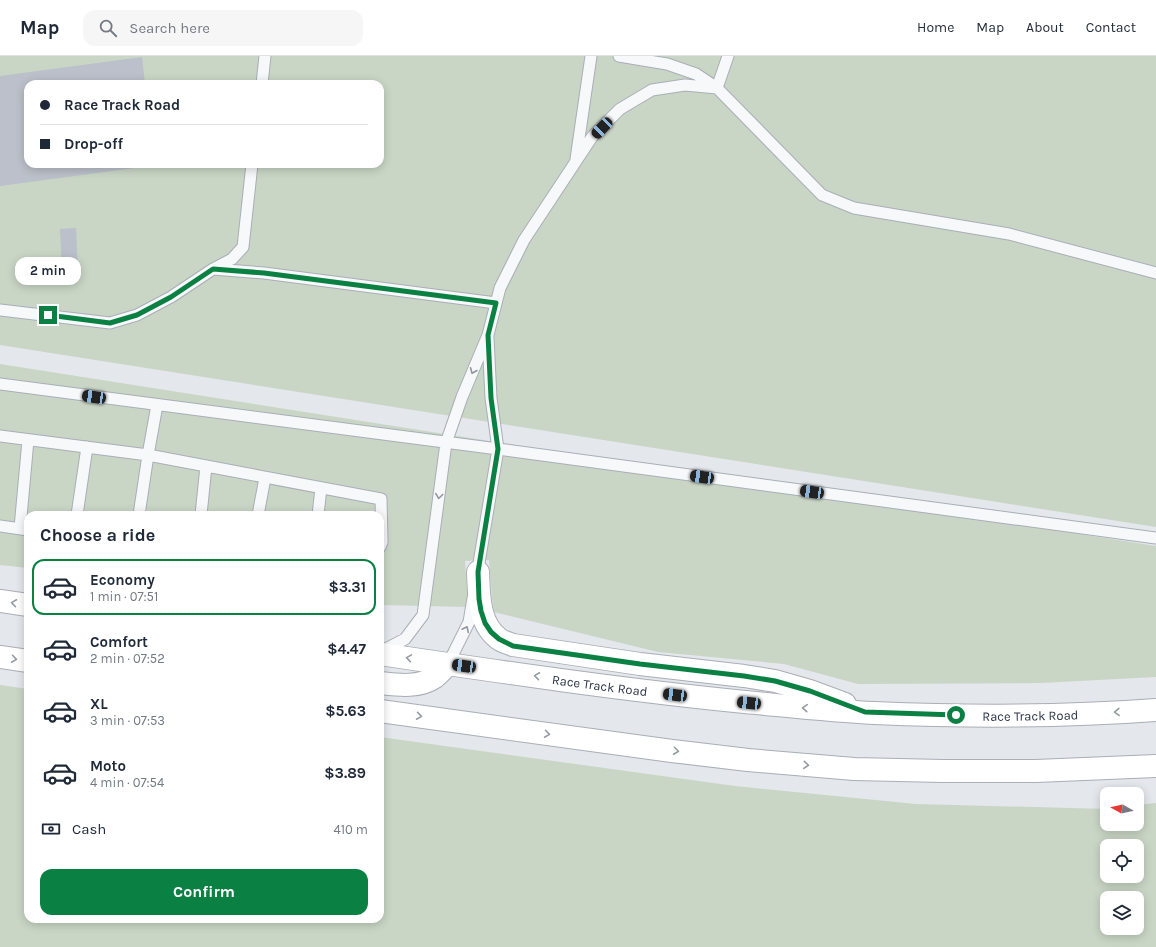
<!DOCTYPE html>
<meta charset="utf-8">
<style>
:root{--surface:#fff;--page:#f6f6f7;--text:#1f2937;--muted:#747a83;--line:#e0e1e3;--accent:#0b8043}
body{margin:0;font-family:Karla,sans-serif;background:var(--page);color:var(--text);height:100vh;display:flex;flex-direction:column;font-size:15px;white-space:nowrap}
*{box-sizing:border-box;margin:0}
p{font-size:13px;color:var(--muted)}
.icon{flex:none;width:22px;height:22px;fill:none;stroke:currentColor;stroke-width:2;stroke-linecap:round;stroke-linejoin:round}
.map{position:relative;flex:1;overflow:hidden}
.sheet{position:absolute;left:24px;top:455px;width:360px;height:412px;display:flex;flex-direction:column;background:var(--surface);border-radius:12px;box-shadow:0 2px 10px #0003}
.sheet>*{flex:none}
.banner{position:absolute;left:24px;top:24px;width:360px;height:88px;border-radius:12px;box-shadow:0 2px 10px #0003;display:grid;align-content:center;height:88px;padding:0 16px;background:var(--surface)}
.needle{width:26px;rotate:278deg}
.fabs{position:absolute;left:1100px;top:731px;display:grid;gap:8px}
.fabs a{display:grid;place-items:center;width:44px;height:44px;border-radius:8px;background:var(--surface);box-shadow:0 2px 10px #0003;font-size:20px}
.end{position:absolute;width:18px;height:18px;margin:-9px;border:5px solid #0b8043;background:#fff;box-shadow:0 0 0 2px #fff}
.from{border-radius:50%}
.bubble{position:absolute;height:28px;border-radius:12px;background:var(--surface);box-shadow:0 2px 10px #0003;font-size:13px;font-weight:700;line-height:28px;text-align:center}
.car{position:absolute;width:12px;height:24px;margin:-12px -6px;border-radius:5px;box-shadow:0 0 3px 1px #0007;background:linear-gradient(#222 24%,#8ab4d8 0 40%,#222 0 76%,#8ab4d8 0 86%,#222 0)}
.banner b{display:flex;align-items:center;gap:14px;height:38px;font-size:15px}
.banner b+b{border-top:1px solid var(--line)}
.banner i{width:10px;height:10px;background:var(--text)}
ul{padding:0;list-style:none}
li{display:flex;align-items:center;gap:12px;height:56px;margin:0 8px 6px;padding:0 8px;border:2px solid transparent;border-radius:12px}
li div{flex:1}
li b{display:block;font-size:15px}
li em{font-style:normal;font-weight:700}
li.selected{border-color:var(--accent)}
li>.icon{width:36px;height:36px;stroke-width:1.5}
h2{padding:0 16px;font-size:18px;line-height:48px}
.pay{display:flex;align-items:center;gap:10px;height:44px;padding:0 16px;font-size:15px}
.pay p{margin-inline-start:auto}
.cta{display:flex;gap:8px;margin-top:auto;padding:8px 16px}
.cta a{flex:1;height:46px;border-radius:12px;background:var(--accent);color:#fff;font-size:16px;font-weight:700;line-height:46px;text-align:center}
header{display:flex;align-items:center;gap:24px;box-sizing:border-box;height:56px;padding:0 20px;background:var(--surface);border-bottom:1px solid var(--line)}
header strong{font-size:19px}
nav{display:flex;gap:22px;margin-inline-start:auto;font-size:14px}
.search{width:280px;height:36px;background:var(--page);display:flex;align-items:center;gap:10px;box-sizing:border-box;padding:0 14px;border-radius:12px;color:var(--muted);font-size:15px}
.map>svg:first-child{display:block}
</style>
<header>
<strong>Map</strong>
<div class="search"><svg class="icon" aria-label="search" viewBox="0 0 24 24"><circle cx="10" cy="10" r="6"/><path d="M15 15l6 6"/></svg>Search here</div>
<nav><a>Home</a><a>Map</a><a>About</a><a>Contact</a></nav>
</header>
<div class="map">
<svg width="1156" height="891" viewBox="0 0 1156 891">
<rect width="100%" height="100%" fill="#e4e7ec"/>
<path fill="#c9d6c5" fill-rule="evenodd" d="M0 0H1156V471L0 289ZM28 28H380V108H28Z
M0 308 1156 490V621L1041 627 858 628 784 608 658 596 494 556 492 542 489 504 465 505 468 551 380 549V459H28V512L0 509Z
M0 629 28 633V863H380V681L735 730 916 748 1107 753V768H1137V749L1156 747V891H0ZM1107 790H1137V820H1107ZM1107 842H1137V872H1107Z"/>
<path fill="#bbc0ca" d="M142 1 145 28H28V108L157 109 0 130V20Z
M76 172 78 214H62L60 173Z"/>
<g fill="none" stroke-linecap="round" stroke-linejoin="round">
<defs>
<path id="lane" d="M619 0 667 8 696 18 717 32 822 139 854 152 1009 178 1156 217
M262 28 265 0
M717 32 728 0
M576 103 591 0
M213 213 232 203 243 191 252 108
M0 254 110 267 137 259 171 241 213 213 264 217 496 247
M0 328 498 393 1156 482
M157 349 148 399 381 443 382 486 380 491
M0 380 148 399 139 459
M77 459 87 391
M201 459 206 410
M258 459 265 422
M318 459 321 432
M0 470 28 474
M20 472 28 384
M477 519 498 393 491 342 488 282
M380 596 405 583 423 559 446 387 462 341 488 279 500 232 524 184 592 81 620 53 652 34 685 29 717 32
M448 608 469 566 473 542"/>
<g id="secondary">
<path d="M478 516C479 538 478 568 499 583 503 586 508 587 513 589L640 608 744 620 775 625 810 635 845 648"/>
<path d="M0 545 28 549"/>
<path id="s1" d="M380 598C501 616 623 634 745 646 788 650 831 655 874 657 968 661 1063 661 1156 654"/>
<path d="M0 601 28 605"/>
<path d="M380 627C398 629 419 632 435 621 440 617 444 612 448 608"/>
<path d="M380 655 672 695 748 704 854 713 943 715H1036L1156 710"/>
</g>
</defs>
<use href="#lane" stroke="#a9aeb7" stroke-width="13"/>
<use href="#secondary" stroke="#a9aeb7" stroke-width="24"/>
<use href="#lane" stroke="#f7f8fa" stroke-width="11"/>
<use href="#secondary" stroke="#fff" stroke-width="22"/>
</g>
<defs><path id="oneway-chevron" d="M-2-3.5L2.5 0L-2 3.5" fill="none" stroke-width="1.6" stroke-linecap="round" stroke-linejoin="round"/></defs>
<g stroke="#9196a0">
<use href="#oneway-chevron" transform="translate(473 315) rotate(113)"/>
<use href="#oneway-chevron" transform="translate(439 440) rotate(98)"/>
<use href="#oneway-chevron" transform="translate(466 573) rotate(-63)"/>
</g>
<g stroke="#959aa2">
<use href="#oneway-chevron" transform="translate(14 547) rotate(-172)"/>
<use href="#oneway-chevron" transform="translate(409 602) rotate(-171)"/>
<use href="#oneway-chevron" transform="translate(14 603) rotate(8)"/>
<use href="#oneway-chevron" transform="translate(537 620) rotate(-172)"/>
<use href="#oneway-chevron" transform="translate(805 652) rotate(-176)"/>
<use href="#oneway-chevron" transform="translate(1117 656) rotate(178)"/>
<use href="#oneway-chevron" transform="translate(419 660) rotate(8)"/>
<use href="#oneway-chevron" transform="translate(547 678) rotate(8)"/>
<use href="#oneway-chevron" transform="translate(676 695) rotate(7)"/>
<use href="#oneway-chevron" transform="translate(806 709) rotate(5)"/>
</g>
<g fill="none" stroke-linecap="round" stroke-linejoin="round">
<path stroke="#0b8043" stroke-width="5" d="M48 259 110 267 137 259 171 241 213 213 264 217 496 247 488 279 491 342 498 393 478 516 479 543 481 555 485 567 491 576 499 583 513 590 640 608 744 620 775 625 810 635 865 656 956 659"/>
</g>
<g text-anchor="middle" stroke-width="3" stroke-linejoin="round" paint-order="stroke">
<g font-size="13" fill="#2b3445" stroke="#f4f6f9">
<text dy="5" stroke="none"><textPath href="#s1" startOffset="222">Race Track Road</textPath></text>
<text dy="5" stroke="none"><textPath href="#s1" startOffset="654">Race Track Road</textPath></text>
</g>
</g>
</svg>
<div class="fabs">
<a><svg class="needle" viewBox="-14 -14 28 28"><path d="M0-13l5 13h-10z" fill="#e53935"/><path d="M0 13l5-13h-10z" fill="#747a83"/></svg></a>
<a><svg class="icon" aria-label="locate" viewBox="0 0 24 24"><circle cx="12" cy="12" r="6"/><path d="M12 2v4M12 18v4M2 12h4M18 12h4"/></svg></a>
<a><svg class="icon" aria-label="layers" viewBox="0 0 24 24"><path d="M12 4l9 5-9 5-9-5zM3 14l9 5 9-5"/></svg></a>
</div>
<i class="end from" style="left:956px;top:659px"></i>
<i class="end" style="left:48px;top:259px"></i>
<div class="bubble" style="left:15px;top:201px;width:66px">2 min</div>
<i class="car" style="left:602px;top:72px;rotate:224deg"></i>
<i class="car" style="left:94px;top:341px;rotate:278deg"></i>
<i class="car" style="left:702px;top:421px;rotate:278deg"></i>
<i class="car" style="left:812px;top:436px;rotate:278deg"></i>
<i class="car" style="left:464px;top:610px;rotate:278deg"></i>
<i class="car" style="left:675px;top:639px;rotate:277deg"></i>
<i class="car" style="left:749px;top:647px;rotate:276deg"></i>
<div class="banner">
<b><i class="from"></i>Race Track Road</b>
<b><i></i>Drop-off</b>
</div>
<section class="sheet">
<h2>Choose a ride</h2>
<ul>
<li class="selected"><svg class="icon" aria-label="car" viewBox="0 0 24 24"><path d="M5 17H2v-5l4-1 3-4h7l3 4 3 1v5h-3M9 17h6M6 11h13"/><circle cx="7" cy="17" r="2"/><circle cx="17" cy="17" r="2"/></svg><div><b>Economy</b><p>1 min · 07:51</p></div><em>$3.31</em></li>
<li><svg class="icon" aria-label="car" viewBox="0 0 24 24"><path d="M5 17H2v-5l4-1 3-4h7l3 4 3 1v5h-3M9 17h6M6 11h13"/><circle cx="7" cy="17" r="2"/><circle cx="17" cy="17" r="2"/></svg><div><b>Comfort</b><p>2 min · 07:52</p></div><em>$4.47</em></li>
<li><svg class="icon" aria-label="car" viewBox="0 0 24 24"><path d="M5 17H2v-5l4-1 3-4h7l3 4 3 1v5h-3M9 17h6M6 11h13"/><circle cx="7" cy="17" r="2"/><circle cx="17" cy="17" r="2"/></svg><div><b>XL</b><p>3 min · 07:53</p></div><em>$5.63</em></li>
<li><svg class="icon" aria-label="car" viewBox="0 0 24 24"><path d="M5 17H2v-5l4-1 3-4h7l3 4 3 1v5h-3M9 17h6M6 11h13"/><circle cx="7" cy="17" r="2"/><circle cx="17" cy="17" r="2"/></svg><div><b>Moto</b><p>4 min · 07:54</p></div><em>$3.89</em></li>
</ul>
<div class="pay"><svg class="icon" aria-label="cash" viewBox="0 0 24 24"><path d="M3 7h18v10H3z"/><circle cx="12" cy="12" r="2"/></svg>Cash<p>410 m</p></div>
<div class="cta"><a>Confirm</a></div>
</section>
</div>
